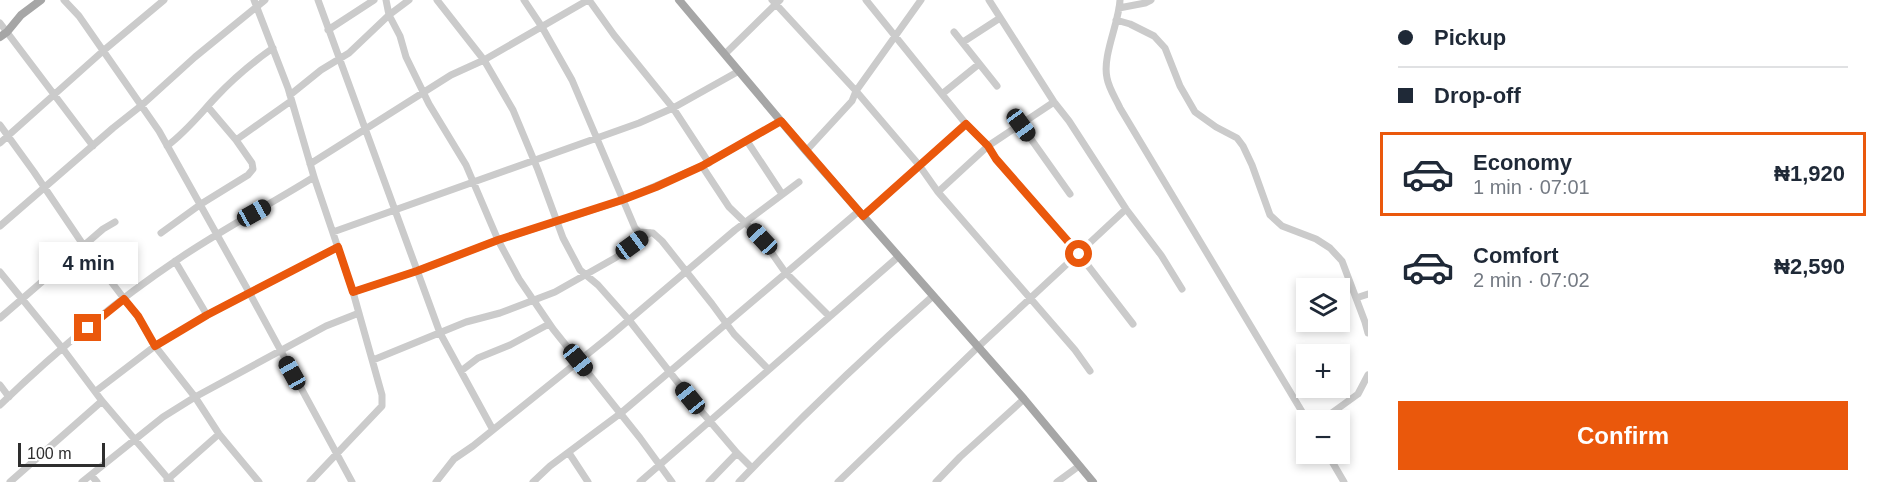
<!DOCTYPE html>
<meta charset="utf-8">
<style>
:root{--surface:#fff;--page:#f2f2f3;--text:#1f2937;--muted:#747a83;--line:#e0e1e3;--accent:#ea580c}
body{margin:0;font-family:Helvetica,sans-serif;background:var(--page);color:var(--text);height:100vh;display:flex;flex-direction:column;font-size:22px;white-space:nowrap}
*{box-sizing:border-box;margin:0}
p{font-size:20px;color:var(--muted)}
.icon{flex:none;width:33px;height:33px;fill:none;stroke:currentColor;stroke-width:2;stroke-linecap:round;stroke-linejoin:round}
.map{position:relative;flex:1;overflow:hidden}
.drawer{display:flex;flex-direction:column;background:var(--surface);width:510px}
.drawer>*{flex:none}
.hud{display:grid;align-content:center;height:132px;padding:0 30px;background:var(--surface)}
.fabs{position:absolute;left:1296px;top:278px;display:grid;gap:12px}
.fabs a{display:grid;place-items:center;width:54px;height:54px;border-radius:0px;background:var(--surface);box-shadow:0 3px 9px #0003;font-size:30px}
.scale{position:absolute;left:18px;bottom:15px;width:87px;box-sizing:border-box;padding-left:6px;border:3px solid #2e2e2e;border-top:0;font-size:16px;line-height:21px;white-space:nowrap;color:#2e2e2e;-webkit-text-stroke:4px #fff;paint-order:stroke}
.end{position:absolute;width:27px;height:27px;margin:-14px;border:8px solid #ea580c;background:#fff;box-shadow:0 0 0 3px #fff}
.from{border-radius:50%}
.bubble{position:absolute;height:42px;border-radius:0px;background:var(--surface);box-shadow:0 3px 9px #0003;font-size:20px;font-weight:800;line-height:42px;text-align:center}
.car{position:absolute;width:18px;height:36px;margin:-18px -9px;border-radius:8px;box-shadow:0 0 4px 2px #0007;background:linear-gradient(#222 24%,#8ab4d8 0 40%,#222 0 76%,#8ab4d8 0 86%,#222 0)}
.hud b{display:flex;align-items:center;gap:21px;height:57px;font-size:22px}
.hud b+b{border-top:2px solid var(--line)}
.hud i{width:15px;height:15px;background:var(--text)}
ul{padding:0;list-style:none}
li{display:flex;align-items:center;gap:18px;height:84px;margin:0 12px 9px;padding:0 18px;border:3px solid transparent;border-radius:0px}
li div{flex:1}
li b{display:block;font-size:22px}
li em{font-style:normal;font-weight:800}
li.current{border-color:var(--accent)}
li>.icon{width:54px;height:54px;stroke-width:1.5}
.cta{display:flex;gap:12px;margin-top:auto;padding:12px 30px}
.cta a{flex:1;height:69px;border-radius:0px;background:var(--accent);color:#fff;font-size:24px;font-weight:800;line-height:69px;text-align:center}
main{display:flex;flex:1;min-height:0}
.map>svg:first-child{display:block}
</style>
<main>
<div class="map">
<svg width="1368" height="482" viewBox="0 0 1368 482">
<rect width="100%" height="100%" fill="#fff"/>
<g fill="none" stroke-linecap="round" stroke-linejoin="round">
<path stroke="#cbcbcb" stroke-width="7" d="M64 0 79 16 159 131 249 292 352 482
M254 0 288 88 314 177 353 292 382 395V406L310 482
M318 0 440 333 493 430
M386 0 389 15 400 36 406 57 429 104 466 165 498 240 519 279 553 329 640 438 672 482
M437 0 484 60 513 110 538 170 563 238 580 270 598 285 629 320 690 398 737 453 752 468
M524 0 542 27 572 80 635 228 639 232 653 233 662 241 712 304 734 334 768 369
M589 0 614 35 673 108 709 163
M772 0 856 91 919 165 938 192
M866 0 966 124 988 146 996 159 1079 254 1133 324
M989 0 1054 102 1069 121 1126 209 1161 255 1182 289
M1120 0C1119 23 1102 56 1107 78 1109 89 1116 99 1120 108L1307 420
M1119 8 1145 3 1151 0
M1116 20 1130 24 1154 36 1165 48 1180 86 1195 112 1216 127 1237 138 1243 146 1252 165 1270 215 1282 226 1316 239 1330 248 1342 261 1365 322 1368 333
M0 23 93 146
M328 30 374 0
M954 32 997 86
M963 42 1000 18
M725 54 780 0
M942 94 979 64
M290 95 321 70 349 53 389 15 409 0
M1054 102 988 146 938 192 1075 350 1090 371
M0 125 34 172 84 246 138 317 155 346 195 397 219 434 259 482
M1021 125 1070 194
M236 140 291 101
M747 141 782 194
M0 143 103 51 164 0
M167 146C186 132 200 114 216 97 233 79 253 62 273 48
M806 151 852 101 856 91 921 0
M310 164 451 75 484 60 588 0
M702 166 729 207 762 239 785 272 829 316
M863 216 966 124
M0 226 113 128 142 105 195 57 265 0
M333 232 639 123 673 108 739 71
M161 233 201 204 248 175 253 169 252 163 236 140 208 107
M175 261 207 315
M0 272 63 349 102 401 171 482
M353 292 417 271 498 240 623 200 702 166 781 121
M1356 298 1368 294
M0 318 103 229 115 222
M373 360 466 322 500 313 555 292 615 258 650 233
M461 371 478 358 510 345 549 324
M0 385 9 397
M96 391 155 346 207 315 338 247
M0 405C53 354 116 301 177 260 221 230 269 205 314 177
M1322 420 1358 394 1368 375
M569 453 588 482
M1327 453 1344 482
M91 475 97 482
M167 480 219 434
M10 482 102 401
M82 482 163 417 195 397 326 326 359 313
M436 482 454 459 473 446 610 336 735 230 799 182
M533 482 550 466 621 413 859 211
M640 482 898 257
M709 482 737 453
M739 482C801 417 866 355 933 296
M838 482 978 347 1126 209
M936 482 960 457 1024 399
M1057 482 1079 466"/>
<path stroke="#a6a6a6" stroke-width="8" d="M679 0 806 151 1024 399 1093 482
M0 37 7 32 21 15 41 0"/>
</g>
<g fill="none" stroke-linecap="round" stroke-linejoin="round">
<path stroke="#ea580c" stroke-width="8" d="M88 328 124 299 138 316 155 346 207 315 338 247 353 292 417 271 498 240 622 200 656 187 702 166 781 121 863 216 966 124 988 146 996 159 1079 254"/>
</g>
</svg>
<div class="fabs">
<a><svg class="icon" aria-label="layers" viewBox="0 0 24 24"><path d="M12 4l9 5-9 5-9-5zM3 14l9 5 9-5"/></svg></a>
<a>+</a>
<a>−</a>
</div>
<div class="scale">100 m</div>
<i class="end from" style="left:1079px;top:254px"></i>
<i class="end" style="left:88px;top:328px"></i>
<div class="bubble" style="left:39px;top:242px;width:99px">4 min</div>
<i class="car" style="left:1021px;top:125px;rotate:144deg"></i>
<i class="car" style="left:254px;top:213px;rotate:61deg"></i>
<i class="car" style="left:762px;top:239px;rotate:317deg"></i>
<i class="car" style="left:632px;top:245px;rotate:54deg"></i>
<i class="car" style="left:578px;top:360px;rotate:141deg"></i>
<i class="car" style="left:292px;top:373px;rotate:331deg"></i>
<i class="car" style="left:690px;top:398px;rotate:321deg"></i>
</div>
<section class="drawer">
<div class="hud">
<b><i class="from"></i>Pickup</b>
<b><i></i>Drop-off</b>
</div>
<ul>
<li class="current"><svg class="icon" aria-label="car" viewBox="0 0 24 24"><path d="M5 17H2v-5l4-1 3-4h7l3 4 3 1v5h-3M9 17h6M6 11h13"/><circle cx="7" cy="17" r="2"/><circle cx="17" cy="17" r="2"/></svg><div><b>Economy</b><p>1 min · 07:01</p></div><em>₦1,920</em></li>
<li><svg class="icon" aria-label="car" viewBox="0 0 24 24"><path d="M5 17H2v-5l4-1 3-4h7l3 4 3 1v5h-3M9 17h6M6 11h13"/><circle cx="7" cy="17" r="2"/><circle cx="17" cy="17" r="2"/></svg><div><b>Comfort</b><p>2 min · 07:02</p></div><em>₦2,590</em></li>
</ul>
<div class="cta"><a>Confirm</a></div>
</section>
</main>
